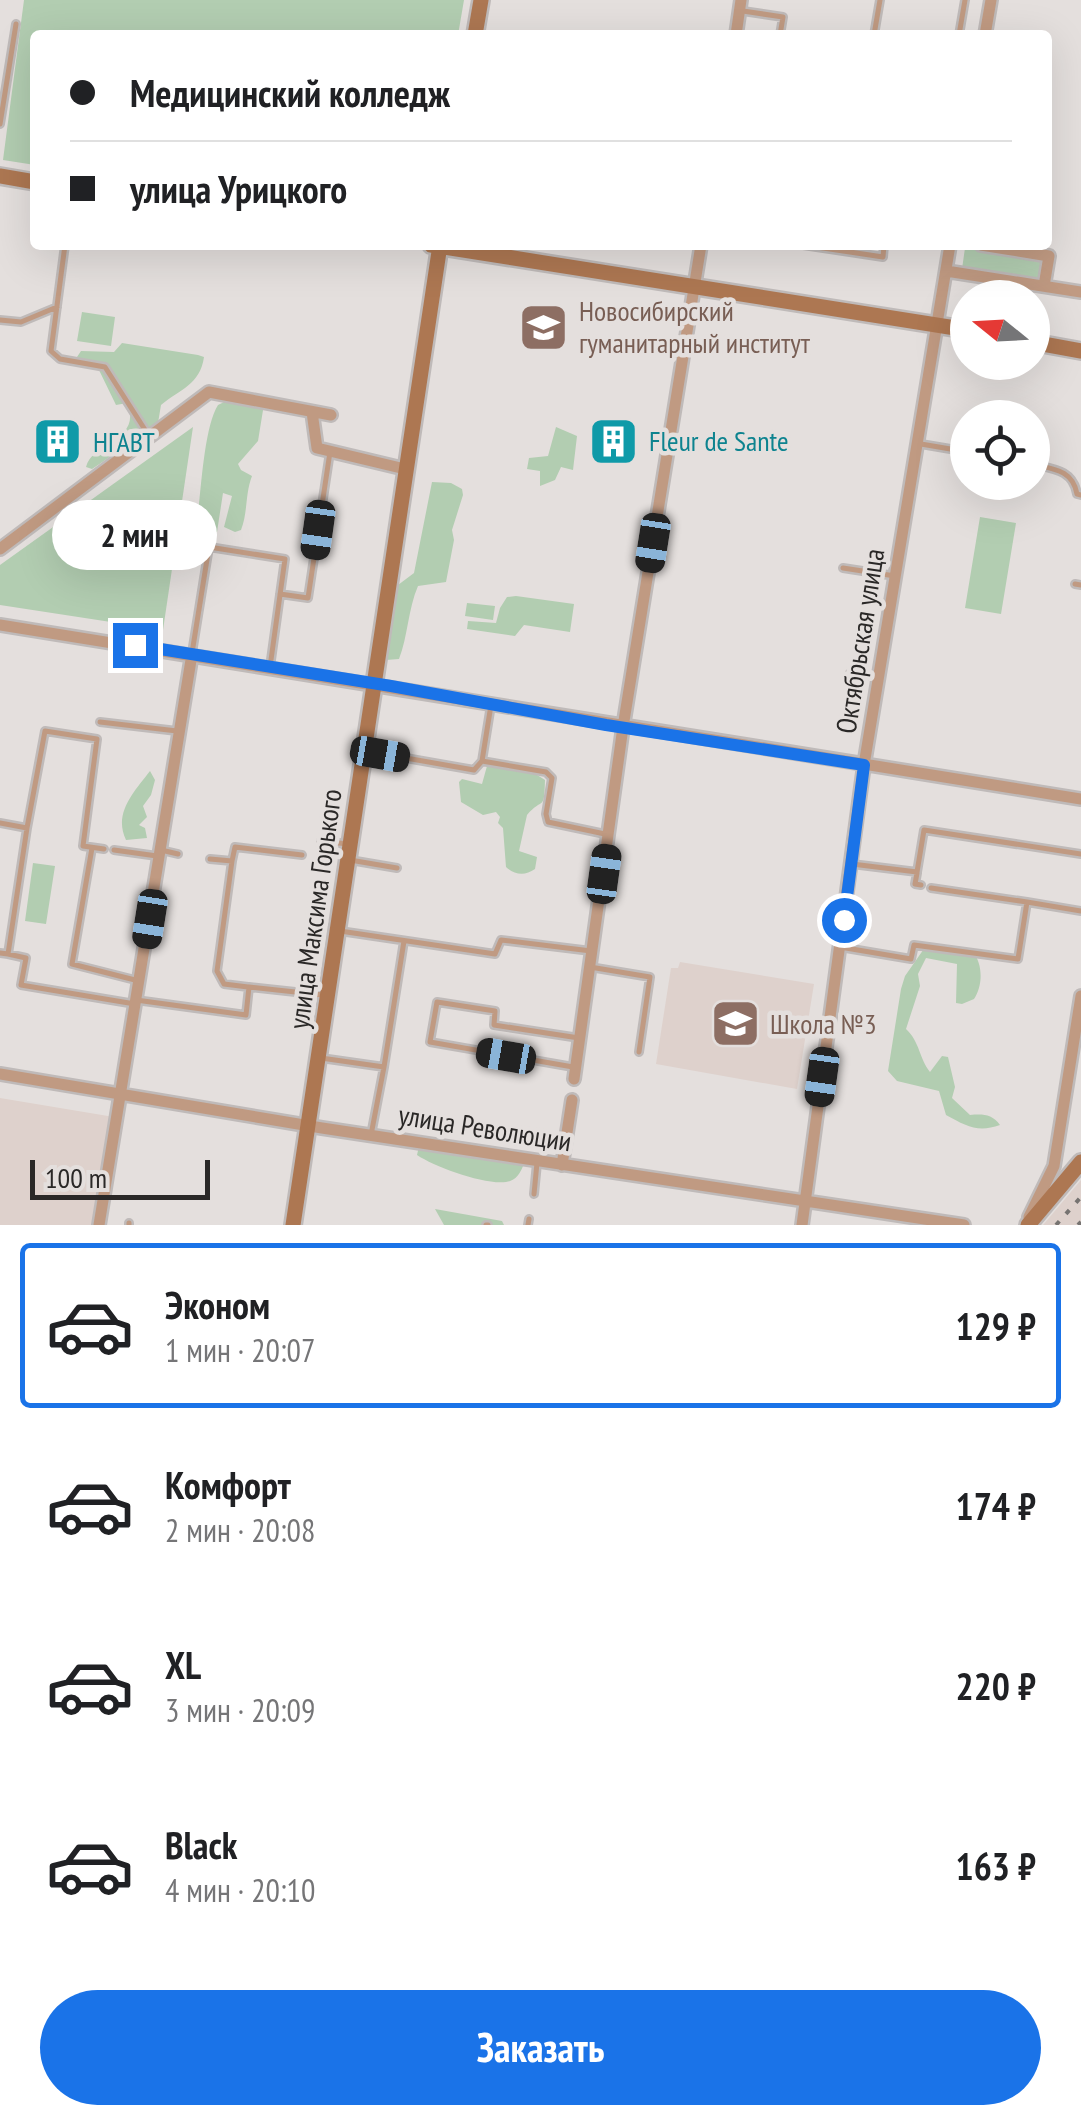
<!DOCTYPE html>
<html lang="ru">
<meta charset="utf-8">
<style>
:root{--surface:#fff;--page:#f6f6f6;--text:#202124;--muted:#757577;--line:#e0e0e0;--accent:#1a73e8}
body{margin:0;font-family:"PT Sans Narrow",sans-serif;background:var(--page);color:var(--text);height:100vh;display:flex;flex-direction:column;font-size:38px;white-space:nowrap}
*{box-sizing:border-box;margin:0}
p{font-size:32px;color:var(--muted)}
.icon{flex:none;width:55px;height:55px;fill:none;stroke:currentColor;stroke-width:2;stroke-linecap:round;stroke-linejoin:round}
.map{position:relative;height:1225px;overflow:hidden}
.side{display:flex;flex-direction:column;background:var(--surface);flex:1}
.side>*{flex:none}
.guide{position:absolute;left:30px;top:30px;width:1022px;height:220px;border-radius:10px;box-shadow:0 10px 40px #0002;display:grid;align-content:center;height:220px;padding:0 40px;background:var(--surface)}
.needle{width:65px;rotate:288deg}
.controls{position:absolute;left:950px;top:280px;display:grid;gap:20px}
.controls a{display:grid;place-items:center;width:100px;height:100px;border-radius:50%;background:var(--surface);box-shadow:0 10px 40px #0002;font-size:50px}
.scale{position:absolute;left:30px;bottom:25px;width:180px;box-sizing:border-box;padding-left:10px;border:5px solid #2a2827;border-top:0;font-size:28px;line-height:35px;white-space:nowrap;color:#2a2827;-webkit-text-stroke:8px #e4dfdd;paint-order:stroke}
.end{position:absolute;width:45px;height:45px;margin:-22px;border:12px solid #1a73e8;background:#fff;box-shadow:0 0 0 5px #fff}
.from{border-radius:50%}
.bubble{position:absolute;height:70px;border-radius:35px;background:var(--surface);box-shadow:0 10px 40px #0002;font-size:32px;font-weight:700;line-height:70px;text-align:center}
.car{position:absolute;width:30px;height:60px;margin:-30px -15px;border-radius:12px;box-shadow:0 0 8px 2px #0007;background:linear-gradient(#222 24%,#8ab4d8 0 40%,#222 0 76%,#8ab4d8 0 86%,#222 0)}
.guide b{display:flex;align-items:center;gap:35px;height:95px;font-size:38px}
.guide b+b{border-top:2px solid var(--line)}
.guide i{width:25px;height:25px;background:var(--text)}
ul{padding:18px 0 0;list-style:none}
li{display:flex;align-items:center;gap:30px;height:165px;margin:0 20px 15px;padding:0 20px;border:5px solid transparent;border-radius:10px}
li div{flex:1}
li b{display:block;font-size:38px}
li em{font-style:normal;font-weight:700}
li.on{border-color:var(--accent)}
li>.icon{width:90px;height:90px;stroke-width:1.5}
.action{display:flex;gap:20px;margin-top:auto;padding:20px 40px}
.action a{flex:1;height:115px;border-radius:60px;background:var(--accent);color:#fff;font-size:40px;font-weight:700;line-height:115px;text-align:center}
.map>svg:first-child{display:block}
</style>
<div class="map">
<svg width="1081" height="1225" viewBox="0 0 1081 1225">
<rect width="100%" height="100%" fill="#e4dfdd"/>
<path fill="#ded1cc" d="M680 962 814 984 797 1089 656 1064 671 968H678Z
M0 1098 120 1118 101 1225H0Z
M1081 1180V1225H1043Z"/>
<path fill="#b2cdb1" d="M24 0H464L458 35H35V165L3 160Z
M965 248 1043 260 1040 281 962 269Z
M82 312 115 317 111 346 77 341Z
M122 343 198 355 204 357C200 385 180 389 161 405L158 423C132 437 116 454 92 469L86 467C93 441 143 441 127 403L116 405 99 370 77 357 81 351 114 352Z
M224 402 264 404 258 441 238 464 241 470 252 476C245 494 248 512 241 530L235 532 224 527 232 496 223 493 217 532 196 530C201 498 203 429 218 405Z
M193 427 163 630 0 605V565Z
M556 427 577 436 573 470 561 467 555 480 540 486V471L527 469 529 458 548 456Z
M432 482 451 483 462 489 463 495 452 530 454 540 446 582 418 586C408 609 408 636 399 659L386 660 381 656 398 585 414 573Z
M980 517 1016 523 1001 614 965 608Z
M516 596 574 604 570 632 524 625 515 636 467 629 468 621 496 623 500 608 507 597Z
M467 603 495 606 493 620 465 616Z
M487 766 534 773 545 780C544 813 543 796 527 815L519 851 537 857 535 869C525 876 515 875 506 867L503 828 498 823 500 817 496 812 483 815 461 802 459 782 462 779 482 784Z
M150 771 155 780 151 795 143 806 147 817 139 825 145 828 147 838 126 840C113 813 134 792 150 771Z
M33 863 55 866 46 924 25 921Z
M928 943 973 952C983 964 983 986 974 999L962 1004 956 1003 957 964 926 958 918 974 920 986 906 1029C920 1042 919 1058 930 1072L942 1056 948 1057 955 1087 952 1098 970 1115C983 1114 992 1114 1000 1125 978 1133 966 1126 946 1115L939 1091 897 1081 888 1071 901 989 905 976Z
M433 1140C461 1144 504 1141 523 1166 520 1174 515 1181 506 1182 484 1185 435 1167 417 1155L420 1142Z
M435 1209 502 1221 504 1225H444Z"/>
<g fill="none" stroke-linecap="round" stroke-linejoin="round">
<defs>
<path id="lane" d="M743 11 783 17 780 35
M874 35 880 0
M959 35 965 0
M0 124 16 24
M65 245 51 351 60 359 105 367 149 436
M803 245 883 257 884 245
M0 320 21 322 57 307
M921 444 968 452
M1032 464C1054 469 1073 470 1077 494L1081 495
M843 568 895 576
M1075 584 1081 585
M280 594 308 598 330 452
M192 653 209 547 285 559 270 667
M850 673 877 677
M100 722 177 731
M366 751 474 770 482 761 546 772 552 778 546 814 548 822 605 834
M482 761 491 705
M0 823 27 828 45 731 97 739 83 846 104 849
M321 841 348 844
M92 848 72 964 139 981
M114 850 157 856
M161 850 178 854
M210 859 232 861 217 971 224 984 248 987
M350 860 397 868
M232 861 235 847 302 855
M852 864 917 872 924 830 1081 854
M917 873 915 884 921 885
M931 888 1027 902
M340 931 495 954 501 940 591 951
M840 947 911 959 914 945 1018 959 1027 902 1081 911
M0 953 8 954 27 828
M8 954 26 958 21 985 135 1004
M590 967 650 977 639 1052
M136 1000 246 1015 249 987 323 995
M321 1058 384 1067 371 1135
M384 1067 404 941
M573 1067 430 1042 437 1002 495 1011 494 1025 579 1038
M534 1194 537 1163
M129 1225V1223
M486 1225H488
M528 1225 529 1219"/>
<path id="street" d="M736 35 741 0
M985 35 991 0
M981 245 1049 256 1044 286
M946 271 1081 292
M312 412 317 448 405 469
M0 549 209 392 331 415
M0 625 1081 799
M0 1074 322 1128 964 1225
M574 1079 623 727 701 245
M562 1165 572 1100
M1029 1217 1054 1166 1081 996
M99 1225 192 654
M802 1225 864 765 950 245"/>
<path id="secondary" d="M475 35 481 0
M0 176 35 182
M431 245 968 330
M1032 342 1081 351
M293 1225 440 245
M1028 1225 1081 1162"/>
</defs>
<use href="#lane" stroke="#bfbab9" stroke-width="10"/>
<use href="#street" stroke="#bfbab9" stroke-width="16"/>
<use href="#secondary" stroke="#bfbab9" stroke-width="20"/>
<use href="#lane" stroke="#c09a82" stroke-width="5"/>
<use href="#street" stroke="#c09a82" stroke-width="11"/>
<use href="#secondary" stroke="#ad7752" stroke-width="15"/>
<path stroke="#767371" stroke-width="4" stroke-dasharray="5 10" stroke-linecap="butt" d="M1056 1225 1081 1197
M1078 1225 1081 1222"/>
</g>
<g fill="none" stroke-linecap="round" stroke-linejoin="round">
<path stroke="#1a73e8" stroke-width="12" d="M135 645 391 686 606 725 864 765 844 920"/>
</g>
<defs>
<symbol id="university-square" viewBox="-11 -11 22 22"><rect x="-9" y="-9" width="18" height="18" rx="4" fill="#8d6e63" stroke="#e4dfdd"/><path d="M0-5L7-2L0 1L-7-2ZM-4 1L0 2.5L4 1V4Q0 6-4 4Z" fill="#fff"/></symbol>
<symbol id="building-square" viewBox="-11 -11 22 22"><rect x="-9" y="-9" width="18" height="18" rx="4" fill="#0f9aa8" stroke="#e4dfdd"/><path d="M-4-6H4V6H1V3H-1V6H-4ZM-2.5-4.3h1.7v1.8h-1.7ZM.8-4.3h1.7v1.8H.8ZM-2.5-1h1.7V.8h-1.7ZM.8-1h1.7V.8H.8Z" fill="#fff"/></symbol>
<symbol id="school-square" viewBox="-11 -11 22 22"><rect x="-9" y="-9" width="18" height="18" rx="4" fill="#8d6e63" stroke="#e4dfdd"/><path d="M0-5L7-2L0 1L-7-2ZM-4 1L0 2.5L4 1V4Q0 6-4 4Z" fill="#fff"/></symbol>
</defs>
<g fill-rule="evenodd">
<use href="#university-square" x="516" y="300" width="55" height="55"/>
<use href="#building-square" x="586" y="414" width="55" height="55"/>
<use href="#building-square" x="30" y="414" width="55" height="55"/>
<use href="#school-square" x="708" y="996" width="55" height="55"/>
</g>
<g text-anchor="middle" stroke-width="9" stroke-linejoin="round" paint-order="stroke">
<g font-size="28" fill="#785e54" stroke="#e4dfdd" text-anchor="start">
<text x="579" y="321">Новосибирский<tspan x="579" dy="32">гуманитарный институт</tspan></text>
<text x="770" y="1034">Школа №3</text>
</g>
<g font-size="28" fill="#0d838f" stroke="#e4dfdd" text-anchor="start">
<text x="649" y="451">Fleur de Sante</text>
<text x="93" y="452">НГАВТ</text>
</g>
<g font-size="28" fill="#2a2827" stroke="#e4dfdd">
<text transform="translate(860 641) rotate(-81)" y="10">Октябрьская улица</text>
<text transform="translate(315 909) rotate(-82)" y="10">улица Максима Горького</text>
<text transform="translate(485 1128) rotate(9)" y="10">улица Революции</text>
</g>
</g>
</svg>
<div class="controls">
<a><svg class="needle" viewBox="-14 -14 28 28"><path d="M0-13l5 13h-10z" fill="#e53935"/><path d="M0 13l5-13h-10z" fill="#757577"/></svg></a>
<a><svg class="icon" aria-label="locate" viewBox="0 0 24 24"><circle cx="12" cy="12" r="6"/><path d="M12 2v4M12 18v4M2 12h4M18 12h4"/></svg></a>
</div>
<div class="scale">100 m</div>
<i class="end from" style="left:844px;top:920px"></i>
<i class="end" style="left:135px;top:645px"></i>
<div class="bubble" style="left:52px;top:500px;width:165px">2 мин</div>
<i class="car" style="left:318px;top:530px;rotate:188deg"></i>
<i class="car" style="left:653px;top:543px;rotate:189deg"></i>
<i class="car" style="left:380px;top:754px;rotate:100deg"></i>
<i class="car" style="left:604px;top:874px;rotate:8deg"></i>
<i class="car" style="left:150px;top:919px;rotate:189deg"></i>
<i class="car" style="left:506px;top:1056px;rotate:280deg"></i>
<i class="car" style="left:822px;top:1077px;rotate:188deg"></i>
<div class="guide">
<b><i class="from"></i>Медицинский колледж</b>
<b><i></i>улица Урицкого</b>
</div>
</div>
<section class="side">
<ul>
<li class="on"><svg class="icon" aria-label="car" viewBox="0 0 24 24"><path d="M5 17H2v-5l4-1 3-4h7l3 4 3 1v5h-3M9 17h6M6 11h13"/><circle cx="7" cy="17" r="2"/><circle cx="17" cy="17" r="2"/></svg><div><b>Эконом</b><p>1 мин · 20:07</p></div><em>129 ₽</em></li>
<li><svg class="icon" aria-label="car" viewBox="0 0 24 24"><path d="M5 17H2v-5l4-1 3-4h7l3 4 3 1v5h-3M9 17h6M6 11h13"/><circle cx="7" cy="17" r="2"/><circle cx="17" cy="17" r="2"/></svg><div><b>Комфорт</b><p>2 мин · 20:08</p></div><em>174 ₽</em></li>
<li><svg class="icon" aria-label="car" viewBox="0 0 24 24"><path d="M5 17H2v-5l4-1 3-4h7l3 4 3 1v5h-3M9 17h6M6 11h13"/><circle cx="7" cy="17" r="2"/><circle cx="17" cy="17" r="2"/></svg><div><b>XL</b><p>3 мин · 20:09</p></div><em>220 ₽</em></li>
<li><svg class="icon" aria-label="car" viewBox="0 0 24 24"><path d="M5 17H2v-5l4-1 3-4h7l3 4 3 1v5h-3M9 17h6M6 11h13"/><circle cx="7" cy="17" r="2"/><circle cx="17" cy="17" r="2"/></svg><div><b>Black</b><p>4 мин · 20:10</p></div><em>163 ₽</em></li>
</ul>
<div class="action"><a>Заказать</a></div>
</section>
